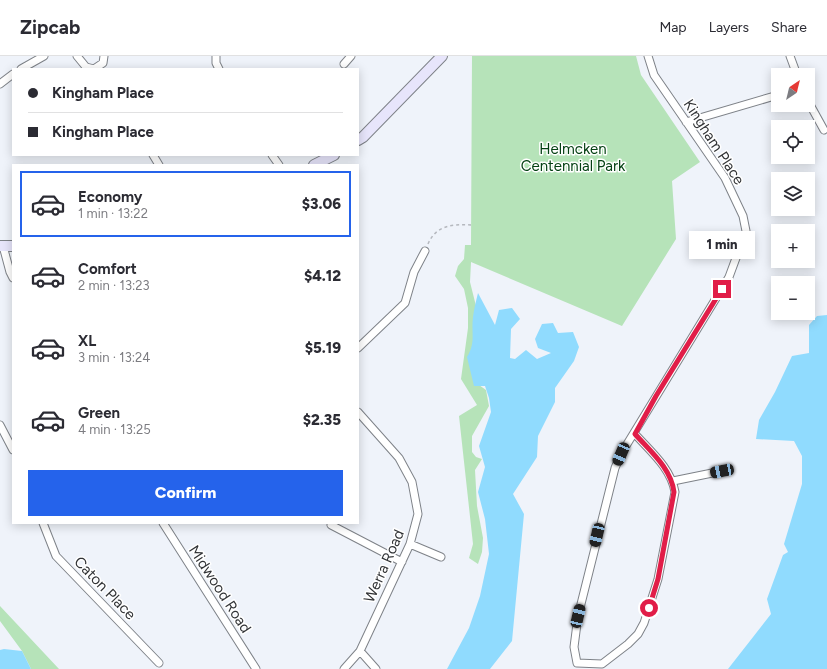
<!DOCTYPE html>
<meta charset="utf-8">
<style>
:root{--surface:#fff;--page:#f2f2f3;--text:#2b2b33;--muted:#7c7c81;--line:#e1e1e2;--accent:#2563eb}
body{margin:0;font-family:Figtree,sans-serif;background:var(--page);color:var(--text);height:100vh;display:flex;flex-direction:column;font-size:15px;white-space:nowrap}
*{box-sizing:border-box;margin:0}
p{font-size:13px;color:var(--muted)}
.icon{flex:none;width:22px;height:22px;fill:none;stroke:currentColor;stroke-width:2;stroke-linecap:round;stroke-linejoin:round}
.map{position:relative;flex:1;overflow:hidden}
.panel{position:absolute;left:12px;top:108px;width:347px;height:360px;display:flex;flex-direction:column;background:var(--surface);border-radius:0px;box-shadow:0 2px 10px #0003}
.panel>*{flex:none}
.hud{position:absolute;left:12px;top:12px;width:347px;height:88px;border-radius:0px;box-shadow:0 2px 10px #0003;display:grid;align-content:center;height:88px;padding:0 16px;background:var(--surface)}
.needle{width:26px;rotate:35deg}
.fabs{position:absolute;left:771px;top:12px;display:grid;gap:8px}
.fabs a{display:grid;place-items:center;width:44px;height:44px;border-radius:0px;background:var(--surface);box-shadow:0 2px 10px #0003;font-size:20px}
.end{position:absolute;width:18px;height:18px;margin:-9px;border:5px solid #e11d48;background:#fff;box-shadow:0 0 0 2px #fff}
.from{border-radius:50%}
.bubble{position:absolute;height:28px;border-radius:0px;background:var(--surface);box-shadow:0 2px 10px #0003;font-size:13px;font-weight:800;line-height:28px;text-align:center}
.car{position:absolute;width:12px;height:24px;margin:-12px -6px;border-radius:5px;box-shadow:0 0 3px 1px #0007;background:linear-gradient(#222 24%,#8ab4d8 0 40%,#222 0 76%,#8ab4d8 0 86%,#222 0)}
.hud b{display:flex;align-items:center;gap:14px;height:38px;font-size:15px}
.hud b+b{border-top:1px solid var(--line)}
.hud i{width:10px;height:10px;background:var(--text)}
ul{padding:7px 0 0;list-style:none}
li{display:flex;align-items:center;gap:12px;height:66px;margin:0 8px 6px;padding:0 8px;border:2px solid transparent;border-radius:0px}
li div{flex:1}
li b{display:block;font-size:15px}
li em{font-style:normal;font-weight:800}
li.current{border-color:var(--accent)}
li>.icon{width:36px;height:36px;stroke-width:1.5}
.action{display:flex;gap:8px;margin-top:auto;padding:8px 16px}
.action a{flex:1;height:46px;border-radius:0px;background:var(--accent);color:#fff;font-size:16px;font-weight:800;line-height:46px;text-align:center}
header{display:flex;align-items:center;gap:24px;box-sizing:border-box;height:56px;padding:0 20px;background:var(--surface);border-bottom:1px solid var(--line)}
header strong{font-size:19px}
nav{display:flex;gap:22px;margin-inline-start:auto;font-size:14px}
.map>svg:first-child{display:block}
</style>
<header>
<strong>Zipcab</strong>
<nav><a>Map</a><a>Layers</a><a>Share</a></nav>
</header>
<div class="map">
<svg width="827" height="613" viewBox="0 0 827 613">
<rect width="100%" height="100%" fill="#eff3fa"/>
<path fill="#b6e3b9" d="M472 0H636L641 19 700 106 672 125 676 183 622 270 471 206 470 226 476 250 479 329 486 334 489 350 472 380V396L476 401 482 403 475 414 477 450 483 482 482 496 478 508 469 502 473 488 459 360 477 349 461 323 468 272V252L464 233 455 220 458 210 464 203 465 189H471Z
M0 550 59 613H31L22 595 0 565Z"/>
<path fill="#90dbfe" d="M478 237 495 269 499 254 512 252 520 263 511 273 510 302 515 303 526 294 537 303 551 297 538 292 535 283 542 268 553 267 558 277 573 276 579 291 574 305 555 332V346L538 380 537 401 513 438 524 458 512 585 490 613H447L469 572 480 540 489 498 485 463 478 436 485 411 479 390 491 356 489 342 485 330H474L467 301C476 286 471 277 473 261 474 253 476 245 478 237Z
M827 259V613H728L771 558 767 543 783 499 788 496 784 488 802 428V400L794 385 756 383 759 364 775 336 792 300 809 297V269L817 260Z
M4 593 22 595 31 613H0V594Z"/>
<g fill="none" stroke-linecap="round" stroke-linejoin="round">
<defs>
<path id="street" d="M77 0 86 11 94 13 103 7 104 0
M216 0V7L219 13
M790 0 797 19
M344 8 351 0
M21 13 44 0
M0 28 13 18
M808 45 824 74
M686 66 778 39
M153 99 159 109
M272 99 279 109
M3 190 10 216 13 222
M358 292 405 247 414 216 425 195
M0 369 13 394
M635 378C650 395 671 412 675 436L658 523 644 567 638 578 628 588 602 608 577 607 574 591 578 560 615 412 621 398 729 221 746 175 743 160 725 122 654 19 648 0
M673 425 722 415
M43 467 56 500 159 607
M163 467 256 613
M331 469 402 506
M410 488 441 501
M360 595 376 613
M344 613 360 595 410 488 418 458 412 426 399 402 358 356"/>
<path id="secondary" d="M358 84 363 81 442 0
M314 109 334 99
M0 190H13"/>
</defs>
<use href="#street" stroke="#7e8288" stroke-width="9"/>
<use href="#secondary" stroke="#7e8288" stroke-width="12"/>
<path stroke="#b5b8be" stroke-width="1.5" stroke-dasharray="3 3" stroke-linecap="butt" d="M428 188C436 169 453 168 471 169"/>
<use href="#street" stroke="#fff" stroke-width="7"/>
<use href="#secondary" stroke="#e7e5fb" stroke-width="10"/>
</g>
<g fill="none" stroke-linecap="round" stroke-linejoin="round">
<path stroke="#e11d48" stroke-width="5" d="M649 552 658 523 674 436C671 412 650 395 635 378L656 340 722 233"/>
</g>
<g text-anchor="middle" stroke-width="3" stroke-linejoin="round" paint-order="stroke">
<g font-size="15" fill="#313336" stroke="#fff">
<text transform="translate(714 86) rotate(57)" y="5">Kingham Place</text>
<text transform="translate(384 510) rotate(-66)" y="5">Werra Road</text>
<text transform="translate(105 532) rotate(46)" y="5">Caton Place</text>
<text transform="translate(220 533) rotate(57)" y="5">Midwood Road</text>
</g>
<g font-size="15" fill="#044113" stroke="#fff">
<text x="573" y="98">Helmcken<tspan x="573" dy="17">Centennial Park</tspan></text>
</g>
</g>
</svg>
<div class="fabs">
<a><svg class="needle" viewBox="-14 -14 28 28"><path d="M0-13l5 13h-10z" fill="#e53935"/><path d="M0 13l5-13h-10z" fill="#7c7c81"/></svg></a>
<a><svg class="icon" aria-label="locate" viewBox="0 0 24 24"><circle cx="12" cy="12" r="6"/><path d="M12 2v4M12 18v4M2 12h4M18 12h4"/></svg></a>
<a><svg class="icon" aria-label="layers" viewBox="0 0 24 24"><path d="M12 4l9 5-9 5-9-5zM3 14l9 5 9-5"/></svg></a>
<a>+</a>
<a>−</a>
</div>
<i class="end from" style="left:649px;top:552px"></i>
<i class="end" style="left:722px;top:233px"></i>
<div class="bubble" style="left:689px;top:175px;width:66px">1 min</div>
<i class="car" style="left:621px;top:398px;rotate:203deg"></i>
<i class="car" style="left:722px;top:415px;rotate:259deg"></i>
<i class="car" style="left:597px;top:479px;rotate:193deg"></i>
<i class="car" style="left:578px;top:560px;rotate:13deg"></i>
<div class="hud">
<b><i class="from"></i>Kingham Place</b>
<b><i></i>Kingham Place</b>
</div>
<section class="panel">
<ul>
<li class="current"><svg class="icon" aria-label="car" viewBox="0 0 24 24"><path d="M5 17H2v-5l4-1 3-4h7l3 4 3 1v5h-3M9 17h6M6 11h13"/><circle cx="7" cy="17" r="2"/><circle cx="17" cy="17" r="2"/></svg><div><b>Economy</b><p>1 min · 13:22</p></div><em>$3.06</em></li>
<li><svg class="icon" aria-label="car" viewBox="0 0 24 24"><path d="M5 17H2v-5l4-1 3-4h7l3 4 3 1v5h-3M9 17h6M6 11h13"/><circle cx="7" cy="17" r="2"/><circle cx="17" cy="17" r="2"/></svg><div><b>Comfort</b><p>2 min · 13:23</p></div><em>$4.12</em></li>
<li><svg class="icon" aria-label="car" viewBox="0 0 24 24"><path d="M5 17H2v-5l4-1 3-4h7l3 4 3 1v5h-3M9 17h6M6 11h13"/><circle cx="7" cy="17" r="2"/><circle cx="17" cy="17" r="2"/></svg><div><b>XL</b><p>3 min · 13:24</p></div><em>$5.19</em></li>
<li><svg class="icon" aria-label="car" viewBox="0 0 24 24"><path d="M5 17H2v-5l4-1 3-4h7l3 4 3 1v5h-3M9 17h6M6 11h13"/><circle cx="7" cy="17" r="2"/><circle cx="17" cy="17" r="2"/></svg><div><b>Green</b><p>4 min · 13:25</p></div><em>$2.35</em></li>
</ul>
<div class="action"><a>Confirm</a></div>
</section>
</div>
